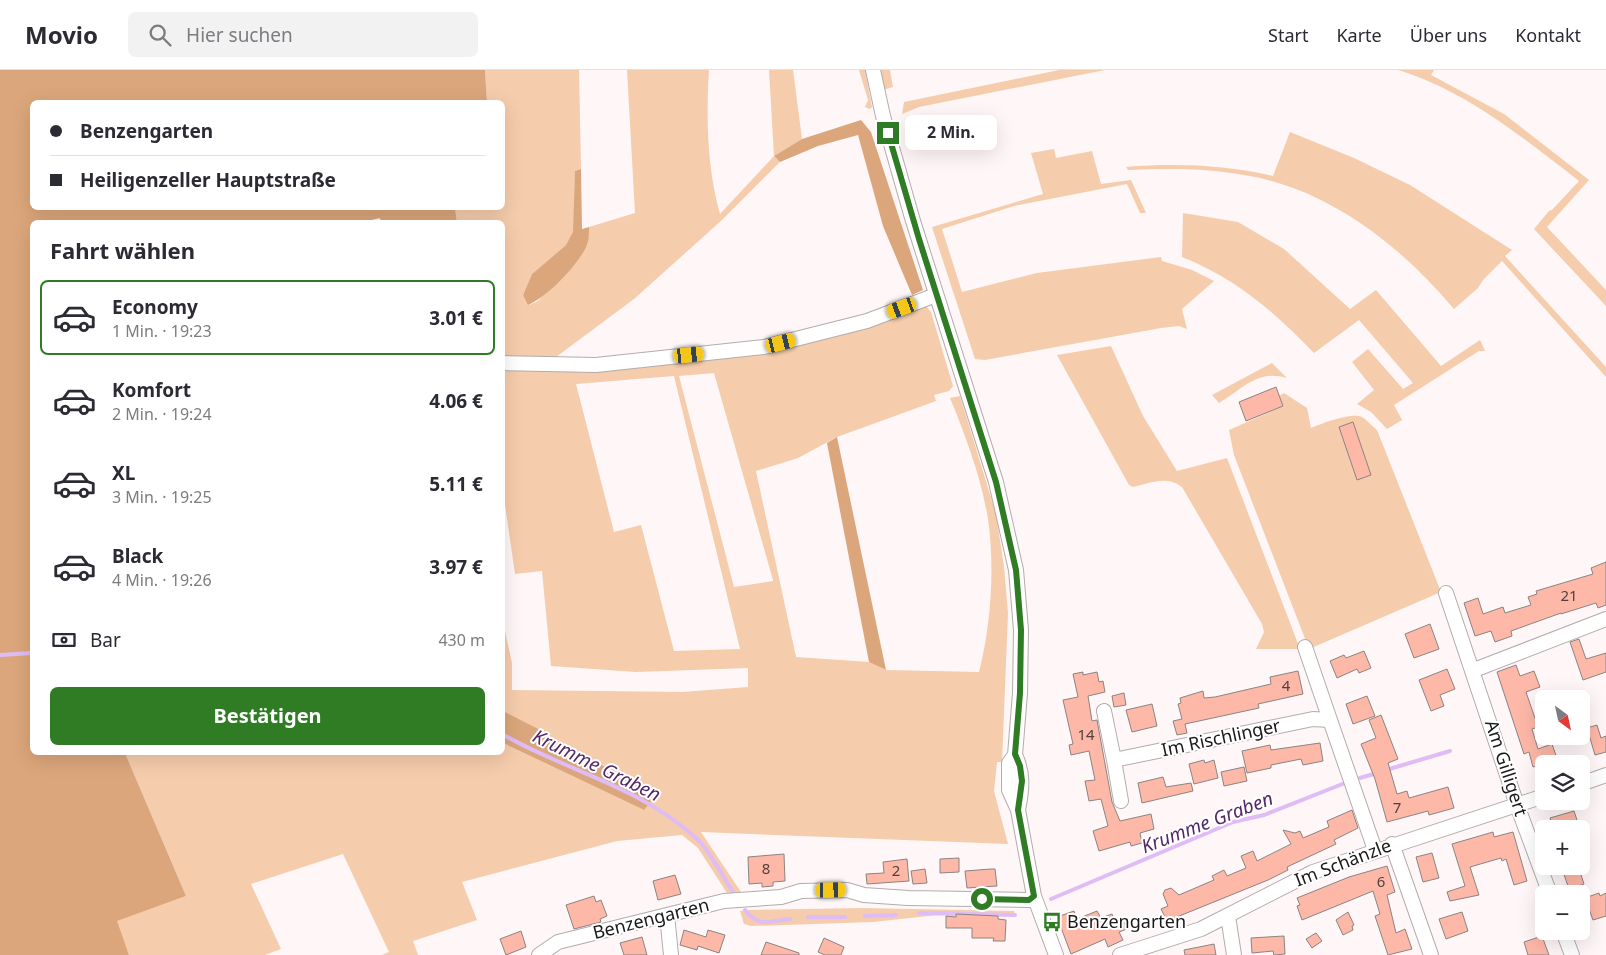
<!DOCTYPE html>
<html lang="de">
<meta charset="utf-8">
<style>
:root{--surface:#fff;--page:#f2f2f3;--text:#2b2b33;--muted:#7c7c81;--line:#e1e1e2;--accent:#2f7c25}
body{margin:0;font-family:"Noto Sans",sans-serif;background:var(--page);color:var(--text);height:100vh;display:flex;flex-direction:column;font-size:19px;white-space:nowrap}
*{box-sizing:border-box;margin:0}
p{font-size:16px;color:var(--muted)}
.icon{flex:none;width:28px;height:28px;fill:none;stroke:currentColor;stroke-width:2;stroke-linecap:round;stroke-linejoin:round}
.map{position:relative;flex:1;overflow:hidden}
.sheet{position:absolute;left:30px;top:150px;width:475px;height:535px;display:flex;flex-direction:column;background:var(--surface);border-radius:8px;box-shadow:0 5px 20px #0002}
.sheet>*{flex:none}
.banner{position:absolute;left:30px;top:30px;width:475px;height:110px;border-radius:8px;box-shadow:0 5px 20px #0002;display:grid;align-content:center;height:110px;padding:0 20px;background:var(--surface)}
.needle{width:32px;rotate:147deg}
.controls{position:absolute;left:1535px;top:620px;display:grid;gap:10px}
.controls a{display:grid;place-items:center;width:55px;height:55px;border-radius:8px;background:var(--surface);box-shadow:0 5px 20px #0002;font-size:25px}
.end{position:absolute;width:22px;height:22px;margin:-11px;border:6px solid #2f7c25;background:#fff;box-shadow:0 0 0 2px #fff}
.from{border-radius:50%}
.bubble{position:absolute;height:35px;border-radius:8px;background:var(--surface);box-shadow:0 5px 20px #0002;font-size:16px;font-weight:700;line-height:35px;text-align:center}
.car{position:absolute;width:15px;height:30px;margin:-15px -8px;border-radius:6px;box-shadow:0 0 4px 1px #0007;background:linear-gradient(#f5c518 24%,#345 0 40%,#f5c518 0 76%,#345 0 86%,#f5c518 0)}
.banner b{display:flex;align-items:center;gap:18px;height:48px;font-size:19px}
.banner b+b{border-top:1px solid var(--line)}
.banner i{width:12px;height:12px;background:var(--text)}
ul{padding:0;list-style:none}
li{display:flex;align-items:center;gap:15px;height:75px;margin:0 10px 8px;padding:0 10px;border:2px solid transparent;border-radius:8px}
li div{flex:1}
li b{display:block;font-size:19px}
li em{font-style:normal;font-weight:700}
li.on{border-color:var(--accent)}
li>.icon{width:45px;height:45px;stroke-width:1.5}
h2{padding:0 20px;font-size:22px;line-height:60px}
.pay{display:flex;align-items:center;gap:12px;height:55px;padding:0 20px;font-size:19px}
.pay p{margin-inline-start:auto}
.action{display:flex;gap:10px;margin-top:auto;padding:10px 20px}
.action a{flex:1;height:58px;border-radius:8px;background:var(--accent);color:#fff;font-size:20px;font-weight:700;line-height:58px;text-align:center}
header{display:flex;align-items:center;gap:30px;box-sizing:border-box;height:70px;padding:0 25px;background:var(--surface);border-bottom:1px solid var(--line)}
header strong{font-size:24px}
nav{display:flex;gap:28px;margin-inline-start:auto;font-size:18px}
.search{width:350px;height:45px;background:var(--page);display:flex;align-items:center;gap:12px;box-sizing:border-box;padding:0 18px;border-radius:8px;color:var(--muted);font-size:19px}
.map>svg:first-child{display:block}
</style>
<header>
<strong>Movio</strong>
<div class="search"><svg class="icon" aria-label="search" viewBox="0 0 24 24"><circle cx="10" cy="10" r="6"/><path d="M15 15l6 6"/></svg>Hier suchen</div>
<nav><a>Start</a><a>Karte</a><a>Über uns</a><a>Kontakt</a></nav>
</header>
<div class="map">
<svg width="1606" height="885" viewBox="0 0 1606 885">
<rect width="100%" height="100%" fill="#fef6f7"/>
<path fill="#f5ccac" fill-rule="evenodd" d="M485 0H579L581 99 575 101 574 162 566 175 532 204 523 225 529 235 538 231 587 175 589 157 635 143 627 0H709C706 47 707 98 720 144L774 86 769 0H793L802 69 774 86 780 92 722 150 634 229 552 290 503 288 502 152H457L455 138H502V32H487Z
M859 0H865L872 37 870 39 865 37 868 30Z
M879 0H890L893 17 883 20Z
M1059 0H1105L919 37 902 44 904 32Z
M1398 0H1434L1431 5 1504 44 1589 110 1547 157 1606 220V236L1534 159 1549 141 1552 140 1579 111C1523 68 1467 21 1398 0Z
M1290 62 1354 88 1410 115 1512 180 1505 186 1606 297V307L1502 191 1483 210 1478 218 1454 239C1402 177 1331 121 1250 106 1209 98 1168 98 1128 100L1126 97C1176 93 1224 95 1273 106Z
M1054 79 1056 88 1092 81 1101 114 1131 110 1146 143H1140L1127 114 1014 136 942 159 962 222 1037 203 1161 187 1162 191 1192 200 1214 211 1182 239 1187 259 1179 256 1161 258 985 290 975 289 932 157 1043 124 1031 83Z
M1183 143 1238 152 1284 179 1350 239 1376 220 1441 296 1480 270 1485 281H1479L1394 335 1402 350 1387 359 1371 342 1357 334 1374 320 1352 292 1368 279 1403 319 1413 313 1359 250 1314 283C1275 242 1235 208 1182 187Z
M926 236 931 242 953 316 949 321 934 325 936 331 837 367 798 388 756 401 796 587 869 592 886 600 979 602C991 556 995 497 988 449 981 407 966 367 950 328L960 326 996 444 1004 497 1008 543 1002 692H997L994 721 1008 774 701 762 741 822 727 823 698 778 682 765 617 771 462 812 477 850 413 871 418 885H382L389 882 343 784 251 814 281 879 265 885H129L116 851 186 826 125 683 502 682 503 673 644 740 630 707 550 672 547 664 503 641V552L512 593V620L683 622 748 617V598L636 602 551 596 542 501 515 504 502 414 503 299 658 292 892 247ZM714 303 773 510V511L734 517 679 306ZM674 306 740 579 674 581 641 455 614 462 576 314Z
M1111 276 1143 346 1177 401 1227 388 1300 579H1256L1264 562 1262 554 1182 417C1167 405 1150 413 1133 417L1129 415 1057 285Z
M1272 293 1287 308C1257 299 1243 319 1219 333L1212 325Z
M1284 323 1307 338 1311 358C1321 354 1351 342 1362 347 1367 350 1372 356 1377 360L1441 522 1309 579 1234 385 1229 360 1283 336 1279 326Z
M862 838 1014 841 1015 845 947 844 873 852 751 856 744 854 740 841 745 840Z"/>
<path fill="#dba67b" d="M0 0H485L487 32H32V138H455L457 152H381L380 148 363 152H32V682L125 683 186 826 117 851 129 885H0Z
M861 50 871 62 923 220 912 225 883 156 858 65 818 76 780 92 774 86 802 69Z
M581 99 582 159 589 157C589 164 589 171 586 177 577 196 547 227 528 235L523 225 532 204 566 175 573 162 575 101Z
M837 367 886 600 869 592 827 373Z
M503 641 548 664 550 673 630 707 656 725 644 740 503 673Z"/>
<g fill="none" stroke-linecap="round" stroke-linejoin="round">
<path stroke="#dfbcf5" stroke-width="4" d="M0 585 32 583
M502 664C566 701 642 717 697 769 710 781 723 807 733 822
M1386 700 1450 681
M1360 708 1377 703
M1051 829 1233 752 1264 745 1345 713
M745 840C759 858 769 851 790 849
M919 843 1015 845
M865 846 896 845
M808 847H845"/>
</g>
<path fill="#feb8a8" stroke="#8b8482" d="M1276 317 1283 336 1246 351 1239 332Z
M1353 352 1371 405 1357 410 1339 357Z
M1606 492V535L1598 538 1596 533 1561 544V543L1511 561 1512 566 1495 572 1491 561 1475 566 1464 533 1478 528 1483 544 1503 537 1505 543 1531 535 1528 527 1537 524 1536 521 1593 504 1591 498Z
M1430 554 1439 579 1414 588 1405 564Z
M1579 569 1586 589 1606 583V602L1583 610 1570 572Z
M1364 581 1371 598 1359 603 1357 599 1337 608 1330 591 1344 585 1346 588Z
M1516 595 1520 606 1534 601 1540 617 1526 622 1538 657 1532 659 1538 679 1552 674 1559 694H1543L1533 697 1529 682 1524 684 1497 602Z
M1447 599 1455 619 1440 625 1444 636 1431 641 1419 610Z
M1298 601 1303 624 1258 634 1259 638 1185 654 1187 663 1177 665 1173 651 1182 649 1178 634 1181 633 1180 628 1203 621 1204 628 1215 627 1271 614 1270 607Z
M1083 602V605L1097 602 1099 612 1103 611 1105 622 1088 626 1092 651 1097 650 1112 732 1120 751 1151 744 1154 759 1140 763 1142 773 1131 776 1130 772 1099 781 1093 761 1108 756 1101 729 1089 731 1085 711 1095 710 1089 681 1071 685 1069 675 1073 674 1063 630 1078 627 1073 604Z
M1124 623 1126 635 1114 637 1112 626Z
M1367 626 1375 646 1353 654 1346 634Z
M1152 634 1157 656 1132 662 1126 640Z
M1381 645 1398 689 1388 693 1397 724 1407 721 1409 728 1448 717 1454 738 1429 745 1428 741 1387 752 1375 709 1361 674 1376 668 1369 650Z
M1597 655 1601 668 1606 666V682L1595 685 1587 658Z
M1320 673 1323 691 1303 695 1301 689 1271 695V698L1247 703 1242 681 1270 675 1271 680Z
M1204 690 1205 693 1214 690 1218 708 1194 714 1189 694Z
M1244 697 1247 711 1224 716 1221 702Z
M1163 707 1166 717 1191 713 1193 721 1142 733 1138 713Z
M1352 740 1358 758 1334 770 1336 774 1287 797 1288 800 1268 810 1167 851 1161 839 1168 836 1163 824 1165 820 1171 818 1179 825 1214 810 1212 806 1224 800 1227 806 1246 798 1241 786 1253 781 1257 791 1291 774 1283 760 1295 763 1300 761 1303 768 1329 757 1327 751Z
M1574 741 1580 759H1554L1550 748Z
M1493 762 1494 767 1513 762 1527 811 1514 815 1506 789 1502 791 1501 788 1470 797 1479 825 1450 831 1447 822 1465 816 1452 774Z
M1432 783 1439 808 1423 812 1416 787Z
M784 784 785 811 773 812V816L762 817V813L749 814 748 787Z
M959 788V802L940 803V789Z
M907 789 909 811 867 814 866 804 884 803 883 792Z
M1387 796 1395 822 1387 825 1396 863 1405 859 1412 879 1388 885 1375 846 1380 844 1373 821 1302 850 1297 836 1300 835 1297 828 1349 807Z
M1561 796H1578L1584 814 1569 819Z
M925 799 927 813 913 814 911 801Z
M991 799H995L997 816 967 818 965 801Z
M675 805 681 824 658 830 653 811Z
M1599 823 1600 826 1606 823V846L1593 850 1585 828Z
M594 826 596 832 601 830 607 846 600 849 601 852 574 859 566 835Z
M1074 841 1077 849 1097 841 1101 848 1112 844 1115 851 1122 848 1127 859 1119 862 1123 870 1108 877 1105 869 1071 884 1057 847Z
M1348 842 1354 855 1352 856 1353 860 1343 865 1336 850Z
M1462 842 1468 861 1446 869 1439 849Z
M956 844 998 846V849L1006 850 1005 871H993L994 868H972V858H946V846L956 847Z
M684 860 706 867 708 860 725 865 719 883 698 876 697 880 680 875Z
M521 861 526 877 506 885 500 869Z
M1316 863 1322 871 1312 878 1306 869Z
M1284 866 1285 884 1274 885 1273 881 1252 883 1251 868Z
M1542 866 1549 885H1528L1524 872Z
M642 867 647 885H624L620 873Z
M824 868 844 877 841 885H825L818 882Z
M766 872 799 883V885H761Z
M1214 874 1216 885H1185L1184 880Z"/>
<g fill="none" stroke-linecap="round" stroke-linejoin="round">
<defs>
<path id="minor" d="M873 0 883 46 913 151 996 412 1016 500 1021 560 1020 623 1015 685 1009 693V720L1018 740 1034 826 1056 885
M502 293 596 295 764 277 867 251 936 225
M1446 523 1517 735 1550 824
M1305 577 1330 650
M1474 600 1606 549
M1104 641 1114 690 1313 649 1330 650 1375 780
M1015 685C1024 704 1022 720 1018 740
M1114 690 1121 731
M1581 714 1606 705
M1392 774 1431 885
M667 845 671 885
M1228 846 1234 885
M1563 861 1572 885
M539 885 558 872 667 845 724 831 781 827 801 821 847 820 864 825 908 828 1029 830 1034 826
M1120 885 1201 859 1313 802 1544 726"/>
</defs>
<use href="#minor" stroke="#b3acad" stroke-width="16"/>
<use href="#minor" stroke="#fff" stroke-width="14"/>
</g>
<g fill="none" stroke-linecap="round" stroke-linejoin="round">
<path stroke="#2f7c25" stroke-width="6" d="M888 63 919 169 996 412 1016 500 1021 560 1020 623 1015 684 1020 696 1022 711 1018 740 1034 826 1029 830 982 829"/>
</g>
<defs>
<symbol id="bus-bare" viewBox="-9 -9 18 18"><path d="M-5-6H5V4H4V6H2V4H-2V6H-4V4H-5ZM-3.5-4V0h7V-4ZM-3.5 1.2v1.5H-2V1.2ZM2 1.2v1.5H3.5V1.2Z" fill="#2f7c25" stroke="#fff" stroke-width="2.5" paint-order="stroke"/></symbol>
</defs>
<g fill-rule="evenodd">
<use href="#bus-bare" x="1038" y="838" width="28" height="28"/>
</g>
<g text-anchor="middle" stroke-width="4" stroke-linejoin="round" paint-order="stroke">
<g font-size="15" fill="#53403c">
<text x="1569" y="531">21</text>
<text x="1286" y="621">4</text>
<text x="1086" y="670">14</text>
<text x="1397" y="743">7</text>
<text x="766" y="804">8</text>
<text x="896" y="806">2</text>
<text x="1381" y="817">6</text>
</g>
<g font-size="18" fill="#1a1818" stroke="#fff">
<text transform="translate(1221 668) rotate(-12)" y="6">Im Rischlinger</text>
<text transform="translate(1506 698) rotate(72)" y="6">Am Gilligert</text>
<text transform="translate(1343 793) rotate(-21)" y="6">Im Schänzle</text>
<text transform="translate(651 849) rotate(-14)" y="6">Benzengarten</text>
</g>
<g font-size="18" fill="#1a1818" stroke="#fff" text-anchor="start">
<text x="1067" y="858">Benzengarten</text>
</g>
<g font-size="19" font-style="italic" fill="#522869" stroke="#fff">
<text transform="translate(597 695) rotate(26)" y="7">Krumme Graben</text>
<text transform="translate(1207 752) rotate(-21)" y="7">Krumme Graben</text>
</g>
</g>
</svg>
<div class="controls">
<a><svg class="needle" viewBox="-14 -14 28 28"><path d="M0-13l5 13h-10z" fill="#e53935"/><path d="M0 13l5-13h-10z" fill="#7c7c81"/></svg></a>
<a><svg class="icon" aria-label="layers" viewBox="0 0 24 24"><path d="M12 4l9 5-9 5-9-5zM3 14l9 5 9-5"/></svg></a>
<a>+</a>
<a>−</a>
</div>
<i class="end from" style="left:982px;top:829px"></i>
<i class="end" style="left:888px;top:63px"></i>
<div class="bubble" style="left:905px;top:45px;width:92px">2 Min.</div>
<i class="car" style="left:902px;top:238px;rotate:250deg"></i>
<i class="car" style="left:781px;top:273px;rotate:76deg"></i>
<i class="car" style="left:689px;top:285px;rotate:84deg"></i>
<i class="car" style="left:831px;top:820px;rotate:89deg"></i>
<div class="banner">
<b><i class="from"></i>Benzengarten</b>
<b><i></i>Heiligenzeller Hauptstraße</b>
</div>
<section class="sheet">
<h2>Fahrt wählen</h2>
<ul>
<li class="on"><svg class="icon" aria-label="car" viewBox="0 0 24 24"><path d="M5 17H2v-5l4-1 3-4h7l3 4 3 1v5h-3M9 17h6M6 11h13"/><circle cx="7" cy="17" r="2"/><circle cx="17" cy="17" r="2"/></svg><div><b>Economy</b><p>1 Min. · 19:23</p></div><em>3.01 €</em></li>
<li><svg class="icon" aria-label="car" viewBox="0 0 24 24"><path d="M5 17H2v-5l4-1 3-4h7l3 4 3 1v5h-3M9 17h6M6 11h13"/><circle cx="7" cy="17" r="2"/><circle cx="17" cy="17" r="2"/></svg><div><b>Komfort</b><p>2 Min. · 19:24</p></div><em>4.06 €</em></li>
<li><svg class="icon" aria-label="car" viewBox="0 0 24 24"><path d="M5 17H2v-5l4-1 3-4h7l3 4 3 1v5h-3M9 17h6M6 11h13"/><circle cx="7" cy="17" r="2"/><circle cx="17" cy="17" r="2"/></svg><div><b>XL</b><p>3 Min. · 19:25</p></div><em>5.11 €</em></li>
<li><svg class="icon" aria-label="car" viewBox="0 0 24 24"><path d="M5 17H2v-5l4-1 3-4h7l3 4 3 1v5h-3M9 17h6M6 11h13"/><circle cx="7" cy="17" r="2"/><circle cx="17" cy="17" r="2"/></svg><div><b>Black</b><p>4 Min. · 19:26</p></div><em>3.97 €</em></li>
</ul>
<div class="pay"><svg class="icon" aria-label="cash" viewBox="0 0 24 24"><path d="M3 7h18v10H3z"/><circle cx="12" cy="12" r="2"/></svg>Bar<p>430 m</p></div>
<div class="action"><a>Bestätigen</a></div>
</section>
</div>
